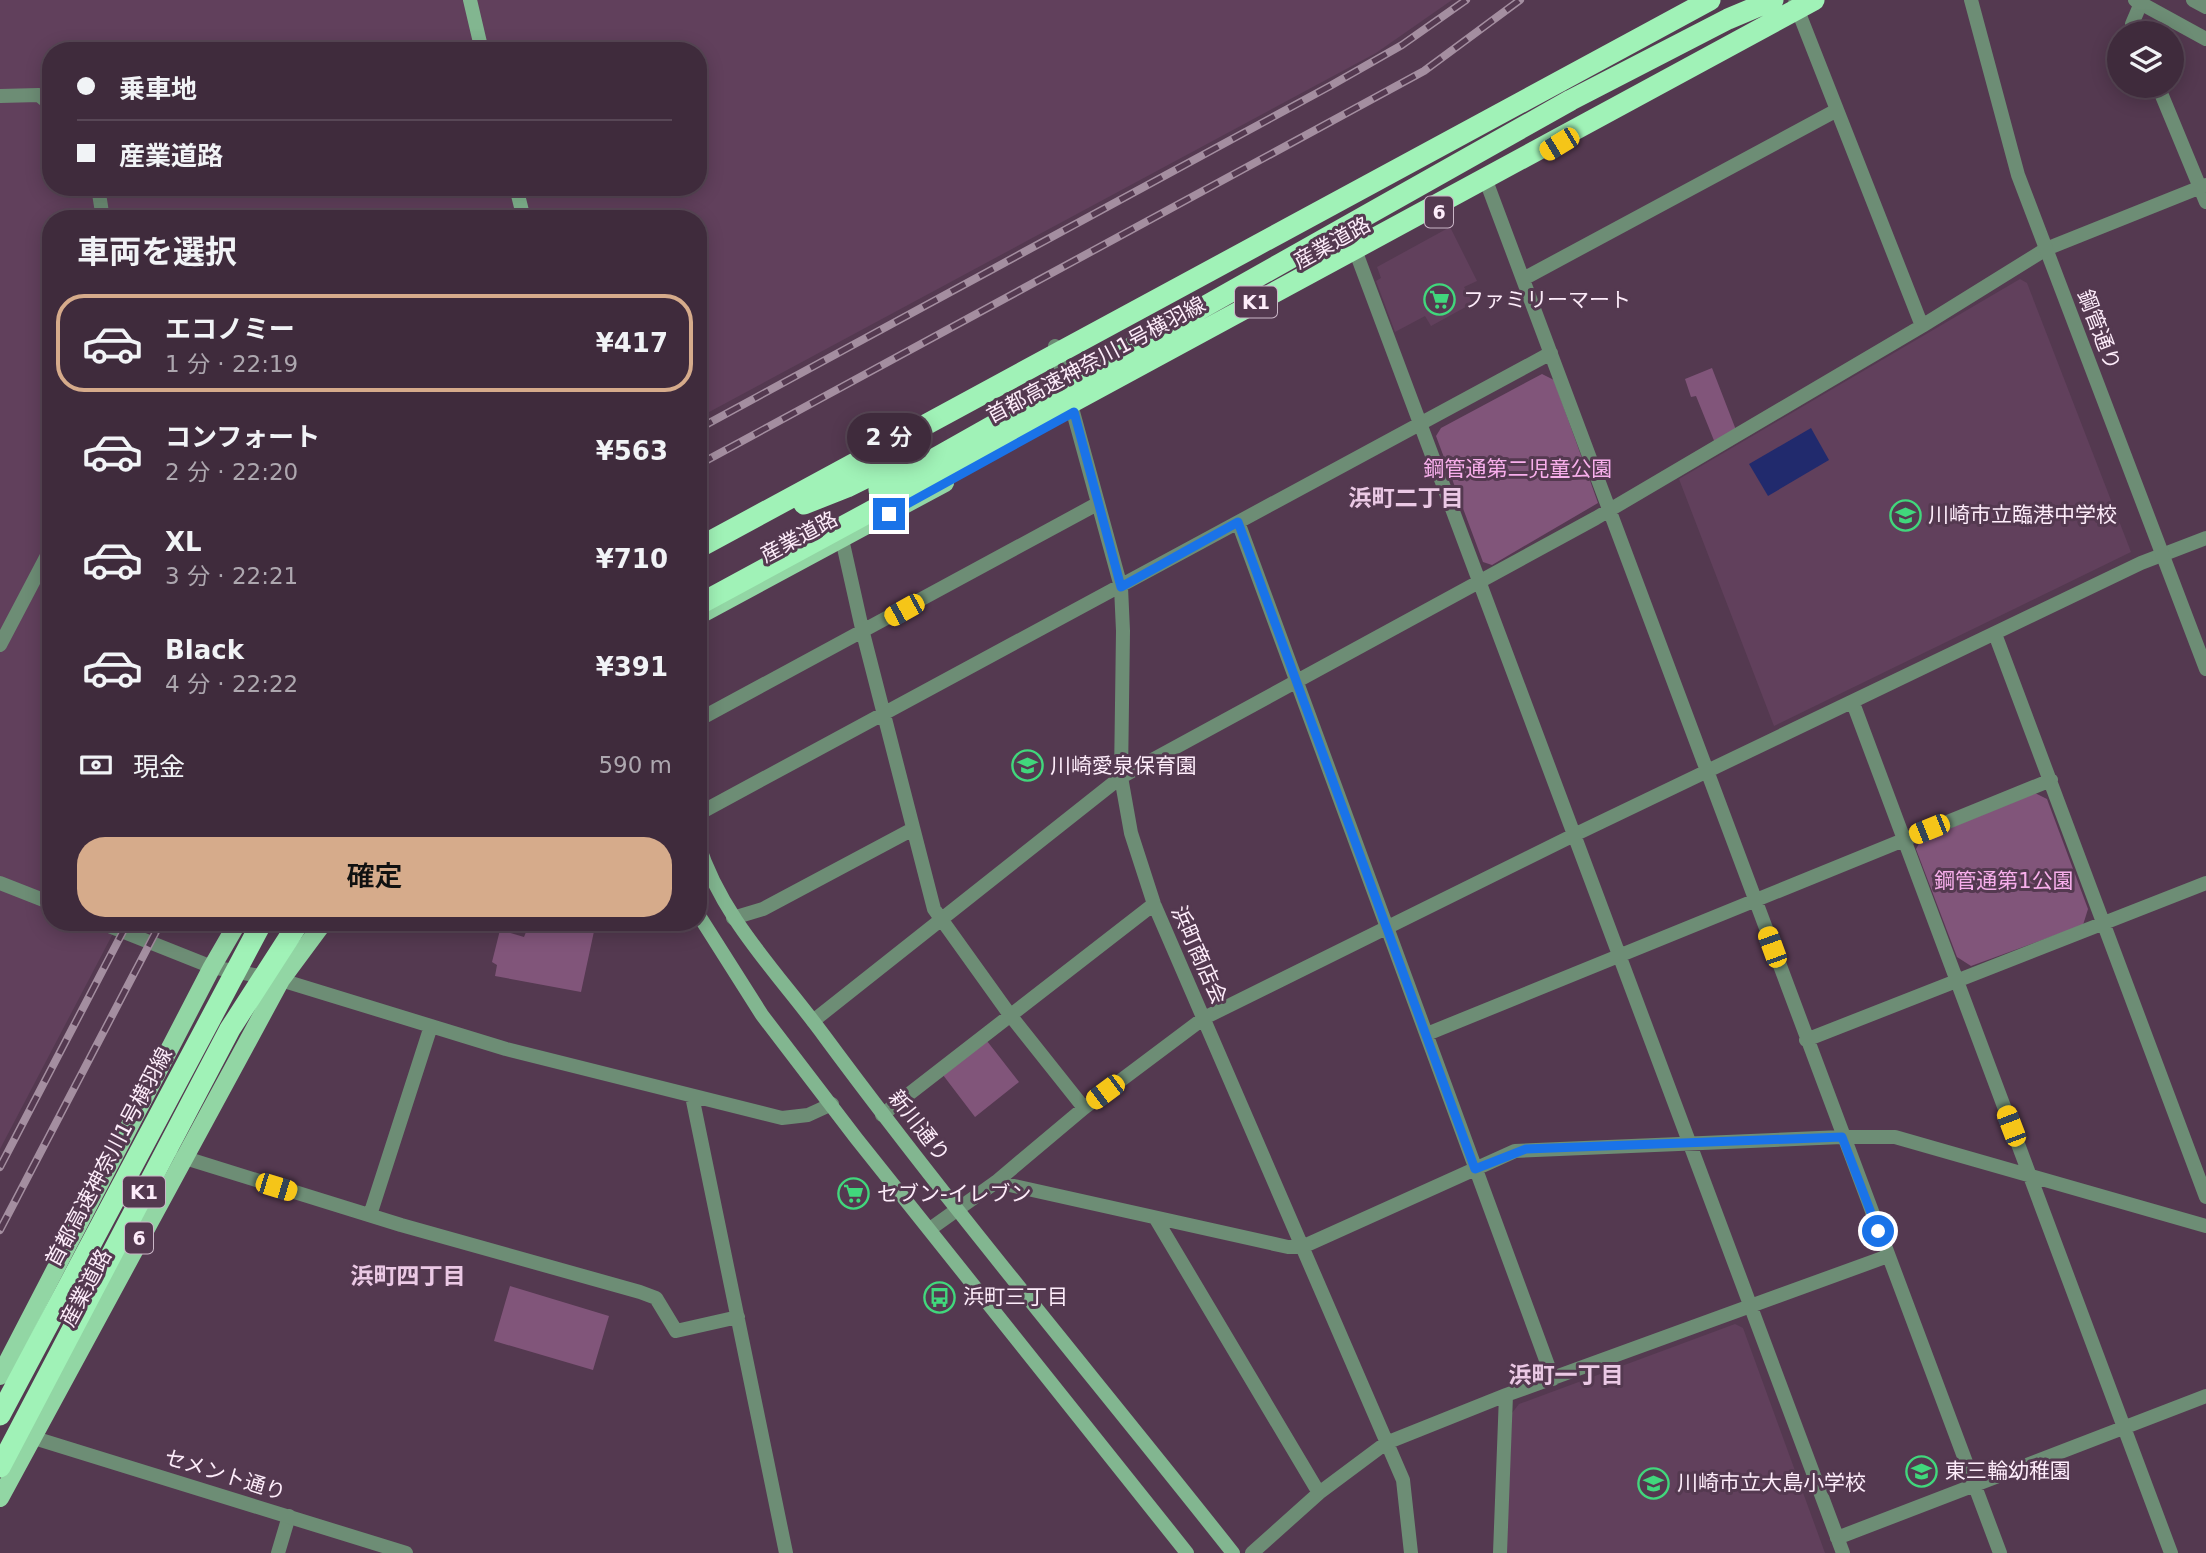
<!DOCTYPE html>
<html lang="ja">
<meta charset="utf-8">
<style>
:root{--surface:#3f2b3c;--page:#463343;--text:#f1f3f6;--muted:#ada7af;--line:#584756;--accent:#d6ab8b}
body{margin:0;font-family:"DejaVu Sans","Noto Sans JP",sans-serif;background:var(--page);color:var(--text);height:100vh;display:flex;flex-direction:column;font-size:26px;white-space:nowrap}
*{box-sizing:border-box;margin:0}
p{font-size:23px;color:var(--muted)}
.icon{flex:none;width:38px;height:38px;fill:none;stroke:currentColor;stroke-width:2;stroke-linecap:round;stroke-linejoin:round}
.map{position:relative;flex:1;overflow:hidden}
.drawer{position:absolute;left:42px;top:210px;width:665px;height:721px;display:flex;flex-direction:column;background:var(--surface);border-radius:28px;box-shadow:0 4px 18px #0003,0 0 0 2px var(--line)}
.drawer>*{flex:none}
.banner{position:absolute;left:42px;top:42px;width:665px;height:154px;border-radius:28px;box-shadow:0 4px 18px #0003,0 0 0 2px var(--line);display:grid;align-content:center;height:154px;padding:0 35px;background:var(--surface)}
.fabs{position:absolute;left:2107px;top:21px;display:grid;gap:14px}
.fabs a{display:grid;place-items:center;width:77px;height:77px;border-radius:50%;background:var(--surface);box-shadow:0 4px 18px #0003,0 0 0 2px var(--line);font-size:35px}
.end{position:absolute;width:32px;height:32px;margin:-16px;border:9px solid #1a73e8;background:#fff;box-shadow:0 0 0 4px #fff}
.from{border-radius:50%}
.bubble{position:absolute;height:49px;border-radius:24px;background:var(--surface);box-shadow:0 4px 18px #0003,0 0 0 2px var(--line);font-size:23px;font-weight:600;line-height:49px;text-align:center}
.car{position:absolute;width:21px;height:42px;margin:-21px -10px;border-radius:9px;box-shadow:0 0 5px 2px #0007;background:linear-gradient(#f5c518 24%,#345 0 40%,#f5c518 0 76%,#345 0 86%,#f5c518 0)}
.banner b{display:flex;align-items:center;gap:24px;height:66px;font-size:26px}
.banner b+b{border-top:2px solid var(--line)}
.banner i{width:18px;height:18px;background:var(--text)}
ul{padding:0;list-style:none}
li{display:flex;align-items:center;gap:21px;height:98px;margin:0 14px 10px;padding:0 21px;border:4px solid transparent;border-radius:28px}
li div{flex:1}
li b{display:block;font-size:26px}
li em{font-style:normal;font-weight:600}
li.active{border-color:var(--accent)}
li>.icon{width:63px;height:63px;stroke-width:1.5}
h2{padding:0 35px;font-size:32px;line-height:84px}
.pay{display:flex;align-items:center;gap:18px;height:77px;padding:0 35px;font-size:26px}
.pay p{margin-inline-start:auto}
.button{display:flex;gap:14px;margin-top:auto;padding:14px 35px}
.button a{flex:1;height:80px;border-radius:28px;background:var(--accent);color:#111;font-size:28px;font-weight:600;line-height:80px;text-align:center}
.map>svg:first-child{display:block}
</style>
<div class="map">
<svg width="2206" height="1553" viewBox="0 0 2206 1553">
<rect width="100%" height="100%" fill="#543950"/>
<path fill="#61405c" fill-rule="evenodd" d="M0 0H1452L1376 53 698 418V219H51V922H119L0 1149ZM51 51H698V187H51Z
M1450 227 1477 281 1464 287 1473 303 1431 326 1425 316 1395 332 1376 281 1381 278 1377 267Z
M2020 279 2027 283 2131 552 1774 726 1679 479Z
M1735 1324 1743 1328 1825 1553H1506L1512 1413 1519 1404Z"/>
<path fill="#81557a" d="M1712 368 1736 430 1715 443 1696 396 1691 397 1685 379Z
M1542 374 1554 380 1598 503 1492 565 1483 562 1436 436 1441 428Z
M2035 793 2047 799 2088 909 2083 925 1971 966 1957 957 1916 849 1921 840Z
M530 922H596L581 992 495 976 497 965 492 962 500 930 524 937Z
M987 1041 1019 1082 975 1117 943 1075Z
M510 1286 609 1316 593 1370 494 1341Z"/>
<path fill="#212a6d" d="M1811 428 1829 460 1768 496 1749 464Z"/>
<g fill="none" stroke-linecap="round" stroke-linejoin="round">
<path stroke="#6d8d75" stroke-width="14" d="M1795 3 1922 326
M2136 33 2132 24 2141 3
M2158 86 2206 202
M1488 186 2000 1553
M1357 255 1843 1553
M1523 279 1837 110
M1055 346 1121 587 1123 631 1121 777 1131 833 1154 904 1403 1480 1411 1553
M1238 522 1553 1379
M842 539 863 633 934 909 1010 1015 1084 1108
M1995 634 2206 1197
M1853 703 2171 1553
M698 720 1097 504
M698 814 1551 353
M733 918 763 909 913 829
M281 980 506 1049 782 1118 808 1115 832 1104
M813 1021 1121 777 1596 518 1922 326 2046 249 2206 185
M1427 1034 2051 780
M1806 1040 2206 883
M692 1096 786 1553
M882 1115 1154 904
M182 1157 401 1225 640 1292 656 1298 676 1331 738 1317
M996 1182 1288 1247H1302L1515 1151 1842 1137H1895L2206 1226
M370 1215 431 1026
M1156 1219 1319 1493
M930 1229 996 1182 1084 1108 1204 1018 1574 835 2141 563 2206 538
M1837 1538 2206 1396
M278 1553 289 1516
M1252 1553 1319 1493 1386 1443 1506 1395 1888 1256
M1500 1553 1506 1395"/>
<path stroke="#6d8d75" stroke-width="14" d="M1971 0 2018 175 2206 669
M2135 0 2206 39
M2193 0 2206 7
M0 96 39 95 51 105
M98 187 103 219
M0 645 51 548
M0 883 51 903
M99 922 212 967 270 978
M31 1437 406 1553"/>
<path stroke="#82b690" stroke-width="14" d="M470 0 482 51
M516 187 524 219
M698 843C722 919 779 974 825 1037 955 1213 1097 1381 1233 1553
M698 914 762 1015 856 1138 1187 1553"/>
<path stroke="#92d6a4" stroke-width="18" d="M698 616 945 483
M0 1376 212 967 238 922
M0 1498 281 980 324 922"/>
<path stroke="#a0f2b7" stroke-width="21" d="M879 490 1571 100 1728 19 1773 0
M804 504 847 487 918 452
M698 548 1710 0
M698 605 1814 0
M0 1415 262 922
M0 1467 230 1029 299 922"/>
<defs>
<path id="rail" d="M698 429 1330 86 1402 45 1466 0
M698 465 1424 71 1520 0
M0 1167 128 922
M0 1230 161 922"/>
</defs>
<use href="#rail" stroke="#a48ea0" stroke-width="8"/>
<use href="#rail" stroke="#543950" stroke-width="5" stroke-dasharray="16" stroke-linecap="butt"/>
</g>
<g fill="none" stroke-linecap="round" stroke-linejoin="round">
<path stroke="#1a73e8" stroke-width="9" d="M889 514 1074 412 1121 587 1238 522 1475 1169 1526 1149 1842 1137 1878 1231"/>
</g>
<defs>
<symbol id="supermarket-ring" viewBox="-11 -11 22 22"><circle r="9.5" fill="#543950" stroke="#41d77c" stroke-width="1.5"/><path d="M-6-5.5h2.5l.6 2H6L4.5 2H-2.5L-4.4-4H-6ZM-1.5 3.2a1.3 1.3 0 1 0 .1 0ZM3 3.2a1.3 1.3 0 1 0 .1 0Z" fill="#41d77c"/></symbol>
<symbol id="school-ring" viewBox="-11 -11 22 22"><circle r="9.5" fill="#543950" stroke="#41d77c" stroke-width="1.5"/><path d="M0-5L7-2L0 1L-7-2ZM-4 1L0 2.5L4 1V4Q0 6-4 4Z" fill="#41d77c"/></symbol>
<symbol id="bus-ring" viewBox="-11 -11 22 22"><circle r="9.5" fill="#543950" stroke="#41d77c" stroke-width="1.5"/><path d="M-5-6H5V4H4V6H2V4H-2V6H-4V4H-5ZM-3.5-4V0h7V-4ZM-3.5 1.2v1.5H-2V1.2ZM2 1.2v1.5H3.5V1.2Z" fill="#41d77c"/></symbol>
</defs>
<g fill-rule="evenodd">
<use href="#supermarket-ring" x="1422" y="282" width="35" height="35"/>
<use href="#school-ring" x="1888" y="498" width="35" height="35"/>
<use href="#school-ring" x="1010" y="748" width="35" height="35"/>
<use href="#supermarket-ring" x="836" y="1176" width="35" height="35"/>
<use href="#bus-ring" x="922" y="1280" width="35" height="35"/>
<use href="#school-ring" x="1904" y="1454" width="35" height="35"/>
<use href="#school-ring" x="1636" y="1466" width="35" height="35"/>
</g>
<g text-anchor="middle" stroke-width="6" stroke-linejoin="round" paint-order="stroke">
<g fill="#543950" stroke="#cab6c7" stroke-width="2">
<rect x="1425" y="196.5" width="28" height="31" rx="5"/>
<rect x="1235" y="286.5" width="42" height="31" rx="5"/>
<rect x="123" y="1176.5" width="42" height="31" rx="5"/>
<rect x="125" y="1222.5" width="28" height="31" rx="5"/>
</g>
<g font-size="19" font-weight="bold" fill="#fdecfa">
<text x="1439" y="219">6</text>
<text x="1256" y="309">K1</text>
<text x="144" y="1199">K1</text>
<text x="139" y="1245">6</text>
</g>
<g font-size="21" fill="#fdecfa" stroke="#543950">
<text transform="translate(1332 243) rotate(-29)" y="7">産業道路</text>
<text transform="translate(2099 330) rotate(69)" y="7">鋼管通り</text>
<text transform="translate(1096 360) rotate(-28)" y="7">首都高速神奈川1号横羽線</text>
<text transform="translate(799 537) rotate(-28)" y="7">産業道路</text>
<text transform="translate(1199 955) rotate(66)" y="7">浜町商店会</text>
<text transform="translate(919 1126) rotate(52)" y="7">新川通り</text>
<text transform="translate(109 1157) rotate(-62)" y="7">首都高速神奈川1号横羽線</text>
<text transform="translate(86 1288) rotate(-62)" y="7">産業道路</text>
<text transform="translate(225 1475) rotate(17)" y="7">セメント通り</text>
</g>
<g font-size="21" fill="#fdecfa" stroke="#543950" text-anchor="start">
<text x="1463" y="307">ファミリーマート</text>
<text x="1928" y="522">川崎市立臨港中学校</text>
<text x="1050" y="773">川崎愛泉保育園</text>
<text x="877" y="1201">セブン-イレブン</text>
<text x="963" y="1304">浜町三丁目</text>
<text x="1945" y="1478">東三輪幼稚園</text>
<text x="1677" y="1490">川崎市立大島小学校</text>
</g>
<g font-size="21" fill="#f8afec" stroke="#543950">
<text x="1518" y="476">鋼管通第二児童公園</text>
<text x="2004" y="888">鋼管通第1公園</text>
</g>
<g font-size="23" font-weight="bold" fill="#ebc9e5" stroke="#543950">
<text x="1406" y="506">浜町二丁目</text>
<text x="408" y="1284">浜町四丁目</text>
<text x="1566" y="1383">浜町一丁目</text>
</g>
</g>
</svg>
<div class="fabs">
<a><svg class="icon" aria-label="layers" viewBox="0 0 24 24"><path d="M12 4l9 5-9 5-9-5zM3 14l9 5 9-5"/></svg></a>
</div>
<i class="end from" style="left:1878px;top:1231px"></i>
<i class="end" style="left:889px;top:514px"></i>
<div class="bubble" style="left:847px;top:413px;width:84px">2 分</div>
<i class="car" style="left:1559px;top:144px;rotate:239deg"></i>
<i class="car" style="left:904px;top:610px;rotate:241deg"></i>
<i class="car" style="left:1929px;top:829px;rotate:248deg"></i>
<i class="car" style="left:1772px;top:947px;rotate:340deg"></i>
<i class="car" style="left:1105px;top:1092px;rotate:233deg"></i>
<i class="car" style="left:2011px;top:1126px;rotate:339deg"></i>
<i class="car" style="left:276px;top:1187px;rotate:107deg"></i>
<div class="banner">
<b><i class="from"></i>乗車地</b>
<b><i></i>産業道路</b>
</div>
<section class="drawer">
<h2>車両を選択</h2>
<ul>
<li class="active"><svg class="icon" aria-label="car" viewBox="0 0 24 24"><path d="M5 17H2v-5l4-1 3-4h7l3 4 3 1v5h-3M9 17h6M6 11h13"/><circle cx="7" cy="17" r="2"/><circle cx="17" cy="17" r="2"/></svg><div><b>エコノミー</b><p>1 分 · 22:19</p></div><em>¥417</em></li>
<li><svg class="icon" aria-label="car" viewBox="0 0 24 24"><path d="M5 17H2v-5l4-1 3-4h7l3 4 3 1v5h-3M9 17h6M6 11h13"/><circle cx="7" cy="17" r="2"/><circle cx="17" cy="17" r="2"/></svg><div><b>コンフォート</b><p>2 分 · 22:20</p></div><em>¥563</em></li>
<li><svg class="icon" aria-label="car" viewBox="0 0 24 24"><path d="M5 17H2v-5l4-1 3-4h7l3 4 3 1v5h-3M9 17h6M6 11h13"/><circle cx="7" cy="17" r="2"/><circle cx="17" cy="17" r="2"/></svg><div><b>XL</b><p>3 分 · 22:21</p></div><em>¥710</em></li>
<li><svg class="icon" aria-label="car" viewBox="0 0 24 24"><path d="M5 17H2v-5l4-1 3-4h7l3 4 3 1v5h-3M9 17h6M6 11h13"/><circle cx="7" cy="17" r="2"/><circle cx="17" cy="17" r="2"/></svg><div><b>Black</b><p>4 分 · 22:22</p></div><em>¥391</em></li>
</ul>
<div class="pay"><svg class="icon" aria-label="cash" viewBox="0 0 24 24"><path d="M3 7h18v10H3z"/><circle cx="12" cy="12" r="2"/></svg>現金<p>590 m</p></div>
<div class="button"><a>確定</a></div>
</section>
</div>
